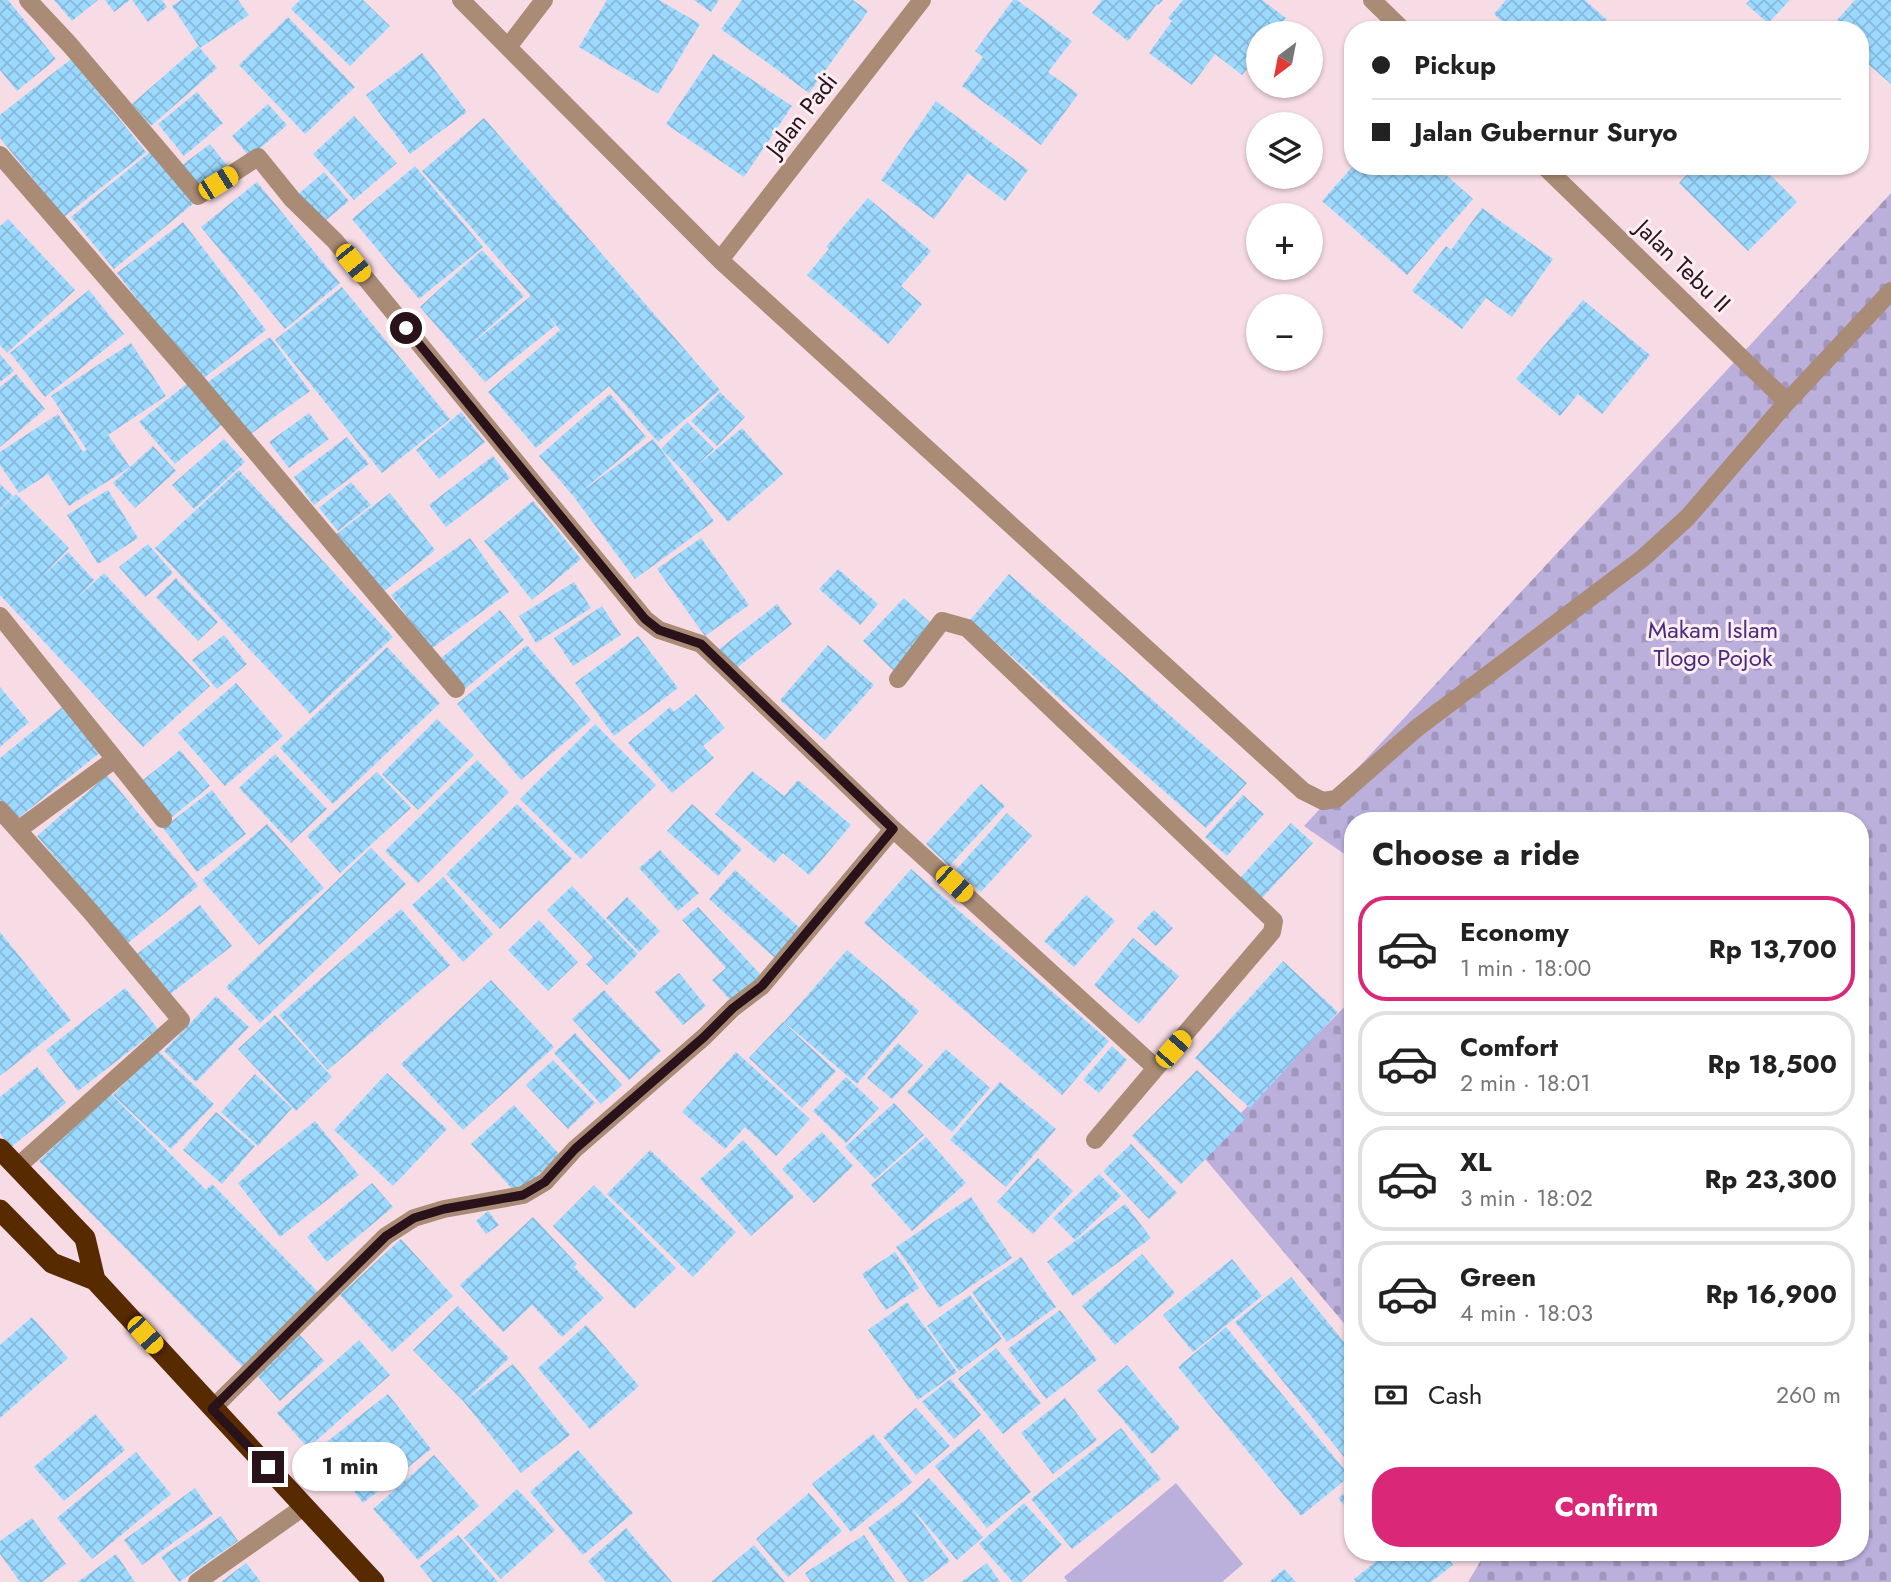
<!DOCTYPE html>
<meta charset="utf-8">
<style>
:root{--surface:#fff;--page:#f6f6f6;--text:#222;--muted:#767676;--line:#e0e0e0;--accent:#db2777}
body{margin:0;font-family:Jost,sans-serif;background:var(--page);color:var(--text);height:100vh;display:flex;flex-direction:column;font-size:26px;white-space:nowrap}
*{box-sizing:border-box;margin:0}
p{font-size:23px;color:var(--muted)}
.icon{flex:none;width:38px;height:38px;fill:none;stroke:currentColor;stroke-width:2;stroke-linecap:round;stroke-linejoin:round}
.map{position:relative;flex:1;overflow:hidden}
.details{position:absolute;left:1344px;top:812px;width:525px;height:749px;display:flex;flex-direction:column;background:var(--surface);border-radius:28px;box-shadow:0 2px 5px #0004}
.details>*{flex:none}
.banner{position:absolute;left:1344px;top:21px;width:525px;height:154px;border-radius:28px;box-shadow:0 2px 5px #0004;display:grid;align-content:center;height:154px;padding:0 28px;background:var(--surface)}
.needle{width:46px;rotate:212deg}
.tools{position:absolute;left:1246px;top:21px;display:grid;gap:14px}
.tools a{display:grid;place-items:center;width:77px;height:77px;border-radius:50%;background:var(--surface);box-shadow:0 2px 5px #0004;font-size:35px}
.end{position:absolute;width:32px;height:32px;margin:-16px;border:9px solid #2a121b;background:#fff;box-shadow:0 0 0 4px #fff}
.from{border-radius:50%}
.bubble{position:absolute;height:49px;border-radius:24px;background:var(--surface);box-shadow:0 2px 5px #0004;font-size:23px;font-weight:700;line-height:49px;text-align:center}
.car{position:absolute;width:21px;height:42px;margin:-21px -10px;border-radius:9px;box-shadow:0 0 5px 2px #0007;background:linear-gradient(#f5c518 24%,#345 0 40%,#f5c518 0 76%,#345 0 86%,#f5c518 0)}
.banner b{display:flex;align-items:center;gap:24px;height:66px;font-size:26px}
.banner b+b{border-top:2px solid var(--line)}
.banner i{width:18px;height:18px;background:var(--text)}
ul{padding:0;list-style:none}
li{display:flex;align-items:center;gap:21px;height:105px;margin:0 14px 10px;padding:0 14px;border:4px solid var(--line);border-radius:28px}
li div{flex:1}
li b{display:block;font-size:26px}
li em{font-style:normal;font-weight:700}
li.current{border-color:var(--accent)}
li>.icon{width:63px;height:63px;stroke-width:1.5}
h2{padding:0 28px;font-size:32px;line-height:84px}
.pay{display:flex;align-items:center;gap:18px;height:77px;padding:0 28px;font-size:26px}
.pay p{margin-inline-start:auto}
.primary-button{display:flex;gap:14px;margin-top:auto;padding:14px 28px}
.primary-button a{flex:1;height:80px;border-radius:28px;background:var(--accent);color:#fff;font-size:28px;font-weight:700;line-height:80px;text-align:center}
.map>svg:first-child{display:block}
</style>
<div class="map">
<svg width="1891" height="1582" viewBox="0 0 1891 1582">
<defs>
<pattern id="cemetery-stones" width="16" height="16" patternUnits="userSpaceOnUse" patternTransform="scale(1.75)"><rect width="16" height="16" fill="#bbafdc"/><path d="M2 7V4a2 2 0 0 1 4 0v3zM10 15v-3a2 2 0 0 1 4 0v3z" fill="#a196bc"/></pattern>
<pattern id="building-cross-hatch" width="8" height="8" patternUnits="userSpaceOnUse" patternTransform="scale(1.75)"><rect width="8" height="8" fill="#9cd9ff"/><path d="M0 0l8 8M0 8l8-8" fill="none" stroke="#87b9da"/></pattern>
</defs>
<rect width="100%" height="100%" fill="#f8dce5"/>
<path fill="#bbafdc" d="M1176 1483 1243 1564 1222 1582H1068L1064 1577Z"/>
<path fill="url(#cemetery-stones)" d="M1891 193V1582H1468L1486 1552H1860V821H1353V860L1304 826Z
M1353 998V1334L1201 1154Z"/>
<path fill="url(#building-cross-hatch)" d="M0 0H8L56 59 17 91 0 70Z
M54 0H98L72 21Z
M105 0H130L114 12Z
M132 0H162L167 7 148 22Z
M181 0H238L249 15 200 48 172 6Z
M300 0H363L390 26 350 66 291 9Z
M607 0H659L700 24 658 94 579 47Z
M694 0H719L711 12Z
M742 0H853L868 11 809 93 721 29Z
M1013 0H1017L1072 41 1048 72 1078 94 1041 145 962 86 983 57 975 51Z
M1102 0H1163L1158 5 1157 4 1128 41 1092 13Z
M1183 0H1262L1286 18 1275 33H1258V55L1242 75 1215 54 1192 85 1149 53 1172 21 1168 18Z
M1506 0H1585L1607 20 1599 30H1511L1494 14Z
M1750 0H1790L1768 23 1746 4Z
M1855 0H1891V84L1860 57V30H1828Z
M288 17 355 87 305 134 239 65Z
M198 46 217 68 151 126 132 104Z
M422 53 467 112 410 154 366 95Z
M713 54 792 106 744 177 666 124Z
M71 59 146 152 64 217 0 138V115Z
M197 92 223 123 184 156 158 124Z
M936 101 1028 170 1005 201 968 173 934 219 881 180Z
M268 104 287 125 250 157 232 136Z
M354 116 397 163 354 200 313 154Z
M484 118 720 390 658 442 609 386 536 448 488 392 560 330 545 312 555 326 485 382 420 307 482 250 524 296 469 346 531 296 422 171Z
M210 144 229 168 200 191 181 166Z
M151 151 194 203 114 269 71 217Z
M415 166 483 247 419 299 352 219Z
M1353 166H1436L1473 199 1407 275 1322 201Z
M1695 166H1761L1797 202 1748 251 1679 183Z
M324 172 349 201 320 225 295 197Z
M257 182 340 283 285 329 201 227Z
M868 198 931 251 901 286 922 304 888 344 807 275 829 249 826 247Z
M1482 208 1553 259 1512 317 1486 298 1462 329 1412 291 1446 246 1451 250Z
M8 219 75 290 7 353 0 345V226Z
M183 222 266 330 200 381 117 273Z
M342 287 450 419 382 473 275 340Z
M89 290 124 334 45 397 10 353Z
M1583 300 1650 355 1602 414 1578 394 1560 416 1516 379Z
M270 337 310 391 248 436 208 382Z
M131 343 166 396 108 435 130 467 69 506 48 474 19 493 0 465V452L58 414 83 452 87 450 51 396Z
M0 354 14 371 0 382Z
M16 374 45 409 0 447V387Z
M189 382 223 424 175 464 139 422Z
M720 392 745 417 717 446 691 421Z
M610 394 646 437 581 492 653 439 714 521 635 579 574 497 539 456Z
M461 412 485 442 439 479 416 450Z
M309 413 329 439 289 468 269 442Z
M687 422 714 449 694 468 742 428 783 474 728 522 687 475 661 449Z
M347 437 369 464 314 505 294 477Z
M224 439 245 462 194 509 172 485Z
M153 446 176 471 135 508 113 483Z
M493 456 510 478 446 527 429 505Z
M239 470 393 637 310 714 155 548Z
M351 482 371 505 338 531 319 508Z
M0 484 13 496 0 509Z
M108 490 138 538 98 564 67 515Z
M390 493 435 550 382 593 335 535Z
M16 494 69 548 41 578 68 552 94 580 76 599 104 573 210 686 143 747 0 595V510Z
M533 501 581 559 532 600 484 541Z
M470 538 509 592 431 649 391 595Z
M701 538 749 605 705 636 657 569Z
M148 544 173 573 145 597 119 567Z
M838 569 878 604 860 625 819 589Z
M1009 574 1247 783 1206 828 970 620Z
M176 578 218 622 198 641 156 597Z
M574 582 591 608 536 643 519 616Z
M904 598 936 628 894 671 863 641Z
M777 604 792 624 734 670 718 650Z
M602 606 621 635 573 666 554 638Z
M500 610 524 640 465 689 440 659Z
M224 635 247 664 217 689 192 660Z
M638 636 678 688 614 736 575 683Z
M527 645 591 720 521 780 457 704Z
M828 645 874 685 825 740 780 700Z
M387 647 440 703 333 804 280 748Z
M236 683 283 736 225 786 178 733Z
M0 687 29 722 0 747Z
M696 694 725 728 703 746 714 758 672 793 628 743 670 707 674 712Z
M65 705 102 751 12 823 0 809V758Z
M437 719 474 755 418 810 382 774Z
M595 724 656 785 581 859 520 799Z
M180 750 210 786 172 817 143 780Z
M275 754 327 809 291 843 239 788Z
M477 760 509 792 418 883 385 851Z
M752 771 784 796 798 780 851 825 809 875 783 853 774 863 715 814Z
M377 772 411 808 340 873 307 836Z
M107 775 198 886 128 943 37 836Z
M981 784 1005 806 949 866 926 844Z
M212 790 246 834 197 872 163 828Z
M1243 795 1264 814 1227 856 1205 837Z
M517 804 572 859 500 929 446 874Z
M692 804 742 849 718 876 667 831Z
M1007 813 1032 836 981 892 956 870Z
M1291 823 1313 843 1261 899 1239 879Z
M267 824 324 888 259 945 202 880Z
M371 848 406 884 260 1023 226 987Z
M660 850 699 893 678 911 639 868Z
M911 869 1109 1041 1062 1095 864 923Z
M735 870 801 929 775 958 709 899Z
M443 877 493 934 463 962 412 905Z
M572 886 638 954 607 985 586 964 593 957 547 910Z
M1086 895 1115 921 1074 967 1044 941Z
M627 897 660 931 639 952 606 918Z
M200 905 232 946 169 995 137 954Z
M698 907 761 975 732 1002 712 980 726 968 682 920Z
M401 909 450 965 328 1070 279 1015Z
M1154 910 1173 928 1156 946 1137 928Z
M539 920 578 962 548 991 508 950Z
M0 932 71 1020 0 1076Z
M1133 938 1179 976 1139 1024 1094 985Z
M847 950 919 1011 857 1084 784 1022Z
M1283 961 1338 1012 1250 1108 1195 1058Z
M679 973 706 1006 683 1025 655 992Z
M491 980 554 1047 463 1130 401 1064Z
M125 988 158 1029 78 1091 46 1050Z
M604 990 661 1051 629 1080 572 1019Z
M216 996 249 1027 196 1082 164 1051Z
M275 1015 332 1077 296 1111 238 1049Z
M783 1022 836 1071 802 1108 749 1058Z
M575 1033 622 1085 601 1104 554 1053Z
M898 1043 923 1065 892 1099 867 1078Z
M1112 1046 1127 1060 1099 1093 1083 1080Z
M946 1049 990 1088 952 1132 907 1092Z
M157 1050 214 1104 171 1149 113 1095Z
M736 1052 810 1119 776 1156 745 1127 725 1149 682 1112Z
M553 1060 595 1103 568 1129 526 1085Z
M37 1067 66 1103 11 1147 0 1133V1097Z
M1197 1070 1246 1118 1181 1184 1132 1136Z
M387 1073 447 1129 393 1186 334 1130Z
M255 1074 292 1108 258 1146 221 1112Z
M846 1077 879 1108 846 1143 813 1111Z
M1000 1082 1056 1129 1006 1187 950 1140Z
M109 1092 206 1190 212 1184 320 1294 244 1368 39 1161Z
M894 1103 924 1135 875 1179 845 1147Z
M514 1105 560 1155 517 1194 471 1144Z
M216 1112 255 1146 222 1184 183 1150Z
M315 1121 359 1175 280 1237 238 1183Z
M822 1132 853 1166 814 1203 782 1169Z
M926 1137 966 1183 912 1231 871 1185Z
M743 1140 794 1197 751 1236 700 1179Z
M1131 1144 1177 1193 1149 1219 1103 1171Z
M650 1150 736 1232 693 1277 607 1194Z
M1038 1158 1073 1191 1033 1234 997 1202Z
M1099 1174 1121 1196 1075 1240 1053 1218Z
M372 1183 393 1207 327 1262 307 1237Z
M594 1185 676 1268 634 1309 553 1226Z
M971 1197 1012 1258 939 1308 896 1247Z
M1125 1204 1151 1238 1073 1296 1047 1262Z
M488 1211 499 1225 486 1234 476 1221Z
M533 1217 577 1264 574 1267 604 1298 562 1337 532 1305 503 1332 460 1285Z
M401 1239 453 1296 392 1352 340 1295Z
M895 1252 919 1288 886 1310 862 1274Z
M1142 1254 1175 1293 1115 1345 1082 1306Z
M1021 1257 1056 1307 1007 1342 972 1292Z
M1232 1259 1262 1296 1193 1352 1163 1315Z
M1291 1277 1353 1353V1468L1235 1322Z
M970 1295 1002 1339 959 1371 927 1326Z
M907 1302 957 1372 918 1400 868 1330Z
M458 1306 509 1358 466 1400 513 1364 570 1435 521 1473 464 1402 413 1350Z
M1060 1310 1097 1360 1046 1399 1008 1349Z
M32 1317 68 1358 0 1418V1345Z
M586 1325 639 1386 590 1429 538 1368Z
M1226 1327 1350 1476 1301 1516 1178 1367Z
M298 1333 324 1361 280 1401 255 1373Z
M359 1340 390 1375 308 1448 277 1413Z
M996 1348 1041 1403 1003 1434 958 1379Z
M1127 1365 1180 1428 1152 1454 1097 1390Z
M950 1379 981 1415 954 1439 922 1402Z
M388 1394 431 1449 363 1503 320 1447Z
M1065 1398 1097 1440 1053 1474 1021 1433Z
M916 1408 950 1446 916 1475 883 1437Z
M95 1414 125 1450 64 1501 34 1467Z
M1121 1428 1161 1479 1072 1549 1031 1499Z
M979 1429 1031 1492 987 1528 935 1466Z
M873 1434 912 1482 851 1532 812 1484Z
M578 1450 633 1513 583 1555 530 1492Z
M136 1452 171 1494 92 1559 57 1518Z
M434 1455 479 1506 418 1560 373 1509Z
M929 1478 983 1537 957 1560 909 1505 950 1561 922 1582H909L868 1528 904 1501Z
M1353 1487V1516L1338 1498Z
M195 1488 213 1514 142 1565 124 1540Z
M517 1489 555 1530 501 1579 464 1538Z
M809 1493 842 1531 788 1577 756 1539Z
M1024 1503 1062 1545 1021 1582H1013L979 1544Z
M221 1516 238 1541 179 1582 161 1557Z
M32 1518 66 1564 42 1582H20L0 1554V1541Z
M626 1528 672 1582H606L588 1561Z
M458 1535 498 1582H433L420 1566Z
M864 1535 895 1582H811L805 1573Z
M754 1545 785 1582H711Z
M1388 1552H1444L1453 1565 1431 1582H1356L1354 1579Z
M116 1554 135 1582H77L85 1577Z
M246 1563 261 1582H221Z
M987 1563 1000 1582H961Z
M1284 1569 1296 1582H1269Z"/>
<g fill="none" stroke-linecap="round" stroke-linejoin="round">
<path stroke="#a98b76" stroke-width="18" d="M28 0 70 45 198 196 258 157 292 199 335 241 645 619 659 630 701 644 893 829 1156 1068 1272 932 1274 921 967 628 942 621 898 679
M461 0 720 260 1303 791 1323 801 1336 799 1417 728 1643 558 1688 517 1787 402 1891 291
M1372 0 1403 30
M508 47 544 0
M0 155 199 385 456 689
M1544 166 1787 402
M720 260 922 0
M0 616 163 819
M0 810 91 912 181 1020 17 1167
M18 830 115 759
M1095 1140 1156 1068
M212 1409 386 1236 414 1218 444 1209 523 1195 545 1182 575 1149 704 1037 733 1008 762 986 893 829
M197 1582 305 1506"/>
<path stroke="#582a00" stroke-width="21" d="M0 1149 85 1238 95 1280
M0 1210 52 1263 95 1280 374 1582"/>
</g>
<g fill="none" stroke-linecap="round" stroke-linejoin="round">
<path stroke="#2a121b" stroke-width="9" d="M268 1467 212 1409 386 1236 414 1218 444 1209 523 1195 545 1182 575 1149 704 1037 733 1008 762 986 893 829 701 644 659 630 645 619 406 328"/>
</g>
<g text-anchor="middle" stroke-width="6" stroke-linejoin="round" paint-order="stroke">
<g font-size="24" fill="#2a121b" stroke="#fceef2">
<text transform="translate(802 115) rotate(-52)" y="8">Jalan Padi</text>
<text transform="translate(1683 266) rotate(44)" y="8">Jalan Tebu II</text>
</g>
<g font-size="24" fill="#4b2b7f" stroke="#fceef2">
<text x="1713" y="638">Makam Islam<tspan x="1713" dy="28">Tlogo Pojok</tspan></text>
</g>
</g>
</svg>
<div class="tools">
<a><svg class="needle" viewBox="-14 -14 28 28"><path d="M0-13l5 13h-10z" fill="#e53935"/><path d="M0 13l5-13h-10z" fill="#767676"/></svg></a>
<a><svg class="icon" aria-label="layers" viewBox="0 0 24 24"><path d="M12 4l9 5-9 5-9-5zM3 14l9 5 9-5"/></svg></a>
<a>+</a>
<a>−</a>
</div>
<i class="end from" style="left:406px;top:328px"></i>
<i class="end" style="left:268px;top:1467px"></i>
<div class="bubble" style="left:292px;top:1442px;width:116px">1 min</div>
<i class="car" style="left:218px;top:183px;rotate:58deg"></i>
<i class="car" style="left:353px;top:263px;rotate:141deg"></i>
<i class="car" style="left:954px;top:884px;rotate:132deg"></i>
<i class="car" style="left:1173px;top:1049px;rotate:41deg"></i>
<i class="car" style="left:145px;top:1335px;rotate:138deg"></i>
<div class="banner">
<b><i class="from"></i>Pickup</b>
<b><i></i>Jalan Gubernur Suryo</b>
</div>
<section class="details">
<h2>Choose a ride</h2>
<ul>
<li class="current"><svg class="icon" aria-label="car" viewBox="0 0 24 24"><path d="M5 17H2v-5l4-1 3-4h7l3 4 3 1v5h-3M9 17h6M6 11h13"/><circle cx="7" cy="17" r="2"/><circle cx="17" cy="17" r="2"/></svg><div><b>Economy</b><p>1 min · 18:00</p></div><em>Rp 13,700</em></li>
<li><svg class="icon" aria-label="car" viewBox="0 0 24 24"><path d="M5 17H2v-5l4-1 3-4h7l3 4 3 1v5h-3M9 17h6M6 11h13"/><circle cx="7" cy="17" r="2"/><circle cx="17" cy="17" r="2"/></svg><div><b>Comfort</b><p>2 min · 18:01</p></div><em>Rp 18,500</em></li>
<li><svg class="icon" aria-label="car" viewBox="0 0 24 24"><path d="M5 17H2v-5l4-1 3-4h7l3 4 3 1v5h-3M9 17h6M6 11h13"/><circle cx="7" cy="17" r="2"/><circle cx="17" cy="17" r="2"/></svg><div><b>XL</b><p>3 min · 18:02</p></div><em>Rp 23,300</em></li>
<li><svg class="icon" aria-label="car" viewBox="0 0 24 24"><path d="M5 17H2v-5l4-1 3-4h7l3 4 3 1v5h-3M9 17h6M6 11h13"/><circle cx="7" cy="17" r="2"/><circle cx="17" cy="17" r="2"/></svg><div><b>Green</b><p>4 min · 18:03</p></div><em>Rp 16,900</em></li>
</ul>
<div class="pay"><svg class="icon" aria-label="cash" viewBox="0 0 24 24"><path d="M3 7h18v10H3z"/><circle cx="12" cy="12" r="2"/></svg>Cash<p>260 m</p></div>
<div class="primary-button"><a>Confirm</a></div>
</section>
</div>
